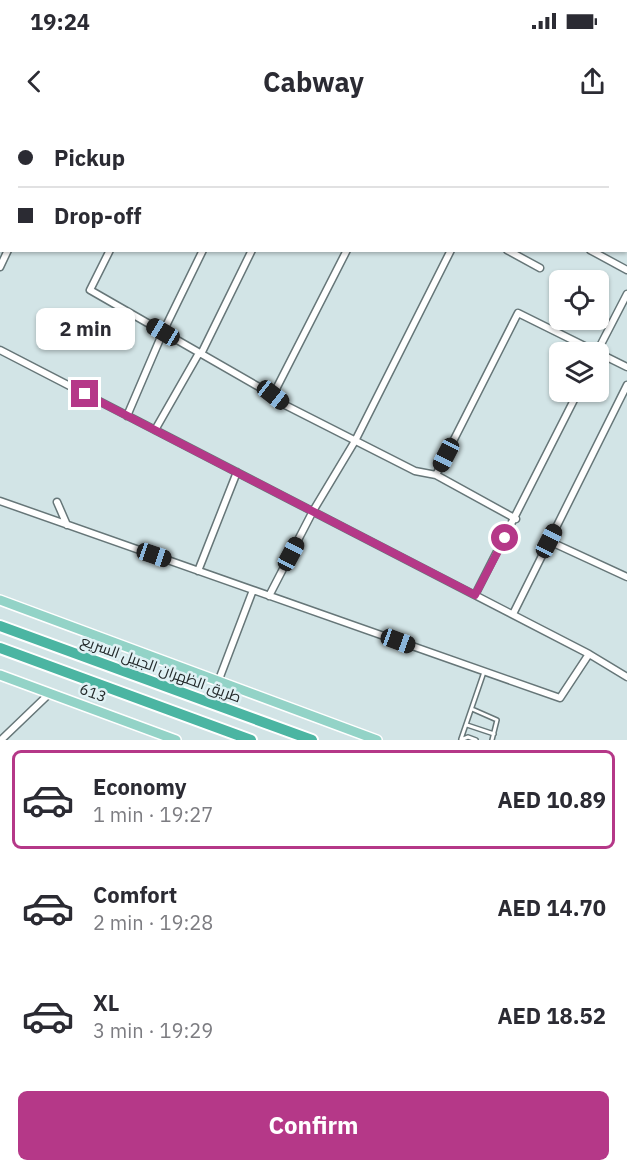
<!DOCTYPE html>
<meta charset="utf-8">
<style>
:root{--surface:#fff;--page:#f7f7f7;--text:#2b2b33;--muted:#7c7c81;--line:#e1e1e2;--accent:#b53888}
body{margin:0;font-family:"IBM Plex Sans",Cairo,sans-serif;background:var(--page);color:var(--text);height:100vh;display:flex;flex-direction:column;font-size:22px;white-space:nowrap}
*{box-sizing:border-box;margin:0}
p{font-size:20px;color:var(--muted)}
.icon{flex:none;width:33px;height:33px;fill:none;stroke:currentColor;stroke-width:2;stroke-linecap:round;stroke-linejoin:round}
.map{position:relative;height:620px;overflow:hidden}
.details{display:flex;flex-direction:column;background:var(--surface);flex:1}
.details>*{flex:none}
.banner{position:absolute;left:0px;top:0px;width:627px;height:132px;box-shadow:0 2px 4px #0004;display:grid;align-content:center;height:132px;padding:0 18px;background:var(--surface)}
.controls{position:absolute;left:549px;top:150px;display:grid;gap:12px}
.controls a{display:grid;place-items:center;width:60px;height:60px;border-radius:9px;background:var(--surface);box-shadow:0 2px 4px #0004;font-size:30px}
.end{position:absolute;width:27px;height:27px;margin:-14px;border:8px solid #b53888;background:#fff;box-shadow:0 0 0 3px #fff}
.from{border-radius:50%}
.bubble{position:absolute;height:42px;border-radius:9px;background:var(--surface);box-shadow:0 2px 4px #0004;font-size:20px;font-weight:800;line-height:42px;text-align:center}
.car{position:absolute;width:18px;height:36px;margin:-18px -9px;border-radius:8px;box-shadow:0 0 4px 2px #0007;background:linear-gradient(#222 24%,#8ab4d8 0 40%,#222 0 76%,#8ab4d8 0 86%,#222 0)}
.banner b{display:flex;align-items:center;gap:21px;height:57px;font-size:22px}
.banner b+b{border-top:2px solid var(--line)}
.banner i{width:15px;height:15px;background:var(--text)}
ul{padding:10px 0 0;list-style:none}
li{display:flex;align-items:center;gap:18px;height:99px;margin:0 12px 9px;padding:0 6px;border:3px solid transparent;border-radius:9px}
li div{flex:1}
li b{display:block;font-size:22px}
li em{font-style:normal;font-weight:800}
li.on{border-color:var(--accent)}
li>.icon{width:54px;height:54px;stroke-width:1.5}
.button{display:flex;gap:12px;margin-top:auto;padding:12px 18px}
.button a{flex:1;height:69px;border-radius:9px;background:var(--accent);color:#fff;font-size:24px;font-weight:800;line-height:69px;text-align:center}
.status{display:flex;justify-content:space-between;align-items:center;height:42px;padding:0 30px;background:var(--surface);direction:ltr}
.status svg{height:16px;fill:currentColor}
header{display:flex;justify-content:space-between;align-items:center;height:78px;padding:0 18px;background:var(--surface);font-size:27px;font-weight:800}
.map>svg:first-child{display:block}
</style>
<div class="status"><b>19:24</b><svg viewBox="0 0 49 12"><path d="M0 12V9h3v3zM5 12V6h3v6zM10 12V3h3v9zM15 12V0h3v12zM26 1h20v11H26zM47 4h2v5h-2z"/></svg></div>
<header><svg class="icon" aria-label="back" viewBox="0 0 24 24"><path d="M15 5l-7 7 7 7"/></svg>Cabway<svg class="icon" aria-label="share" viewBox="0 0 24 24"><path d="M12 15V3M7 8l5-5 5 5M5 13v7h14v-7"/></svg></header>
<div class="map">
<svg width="627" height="620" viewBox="0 0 627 620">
<rect width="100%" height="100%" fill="#d2e4e6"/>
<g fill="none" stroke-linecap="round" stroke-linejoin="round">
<defs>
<path id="service" d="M472 589 497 600 492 620
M467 605 494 614
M461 619 484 552
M461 620 468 617 476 620"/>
<path id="minor" d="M330 0 333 2
M73 2 74 0
M174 2 175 0
M414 2V0
M517 2 518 0
M110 130 90 170 273 275 347 130
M507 130 540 148
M590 130 627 150
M0 147 8 130
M0 230 589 534 627 557
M597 232 627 174
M201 234 252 130
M273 275 285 285 415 351 436 355
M127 296 163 212 203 130
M155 310 199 233
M0 381 560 578 589 534
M57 382 67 405
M516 399 436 355 518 193 627 247
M549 421 627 457
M198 451 237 352
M475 475 578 272
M269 476 313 391 355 321 451 130
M513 494 627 265
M218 562 253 470
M1 620 50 573"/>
<path id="primary" d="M0 480 377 620
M0 555 176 620"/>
<path id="motorway" d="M0 506 312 620
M0 528 251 620"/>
</defs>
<use href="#service" stroke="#667678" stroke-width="6"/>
<use href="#minor" stroke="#667678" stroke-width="9"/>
<use href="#primary" stroke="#fff" stroke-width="12"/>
<use href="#motorway" stroke="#fff" stroke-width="14"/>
<use href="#service" stroke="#fff" stroke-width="3"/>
<use href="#minor" stroke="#fff" stroke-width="6"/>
<use href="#primary" stroke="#93d3c7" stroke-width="9"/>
<use href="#motorway" stroke="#4bb5a2" stroke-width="10"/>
</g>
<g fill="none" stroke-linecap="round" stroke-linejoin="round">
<path stroke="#b53888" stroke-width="8" d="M85 274 475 475 505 418"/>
</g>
<g text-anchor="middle" stroke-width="5" stroke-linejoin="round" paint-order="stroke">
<g font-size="15" fill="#242a2b" stroke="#dff1f4">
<text transform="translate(161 549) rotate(20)" y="5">طريق الظهران الجبيل السريع</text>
<text transform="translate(93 573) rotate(20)" y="5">613</text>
</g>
</g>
</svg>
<div class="controls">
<a><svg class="icon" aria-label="locate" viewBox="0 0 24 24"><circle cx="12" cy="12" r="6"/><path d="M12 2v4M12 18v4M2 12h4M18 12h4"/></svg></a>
<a><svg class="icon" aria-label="layers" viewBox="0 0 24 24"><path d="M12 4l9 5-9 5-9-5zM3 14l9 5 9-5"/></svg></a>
</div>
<i class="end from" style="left:505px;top:418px"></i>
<i class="end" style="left:85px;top:274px"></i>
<div class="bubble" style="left:36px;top:188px;width:99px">2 min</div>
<i class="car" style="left:163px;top:212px;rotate:301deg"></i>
<i class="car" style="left:273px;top:275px;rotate:128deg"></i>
<i class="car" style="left:446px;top:335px;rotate:207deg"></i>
<i class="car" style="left:549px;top:421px;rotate:27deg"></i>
<i class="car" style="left:291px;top:434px;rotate:28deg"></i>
<i class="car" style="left:154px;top:435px;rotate:109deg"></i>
<i class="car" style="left:398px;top:521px;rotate:110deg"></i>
<div class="banner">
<b><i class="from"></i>Pickup</b>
<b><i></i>Drop-off</b>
</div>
</div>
<section class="details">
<ul>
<li class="on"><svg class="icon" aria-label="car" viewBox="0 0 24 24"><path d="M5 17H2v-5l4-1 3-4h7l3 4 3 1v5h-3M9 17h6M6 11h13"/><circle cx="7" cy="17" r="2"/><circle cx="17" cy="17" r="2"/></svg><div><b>Economy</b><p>1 min · 19:27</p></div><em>AED 10.89</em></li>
<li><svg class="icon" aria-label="car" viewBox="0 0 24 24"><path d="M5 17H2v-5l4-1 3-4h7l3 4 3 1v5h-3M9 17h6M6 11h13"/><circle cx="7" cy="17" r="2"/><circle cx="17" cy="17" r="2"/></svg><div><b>Comfort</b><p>2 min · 19:28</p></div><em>AED 14.70</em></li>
<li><svg class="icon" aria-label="car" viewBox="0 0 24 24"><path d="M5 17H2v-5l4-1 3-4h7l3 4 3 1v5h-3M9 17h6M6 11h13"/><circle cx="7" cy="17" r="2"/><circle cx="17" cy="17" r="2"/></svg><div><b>XL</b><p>3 min · 19:29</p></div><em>AED 18.52</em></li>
</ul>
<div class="button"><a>Confirm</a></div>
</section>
